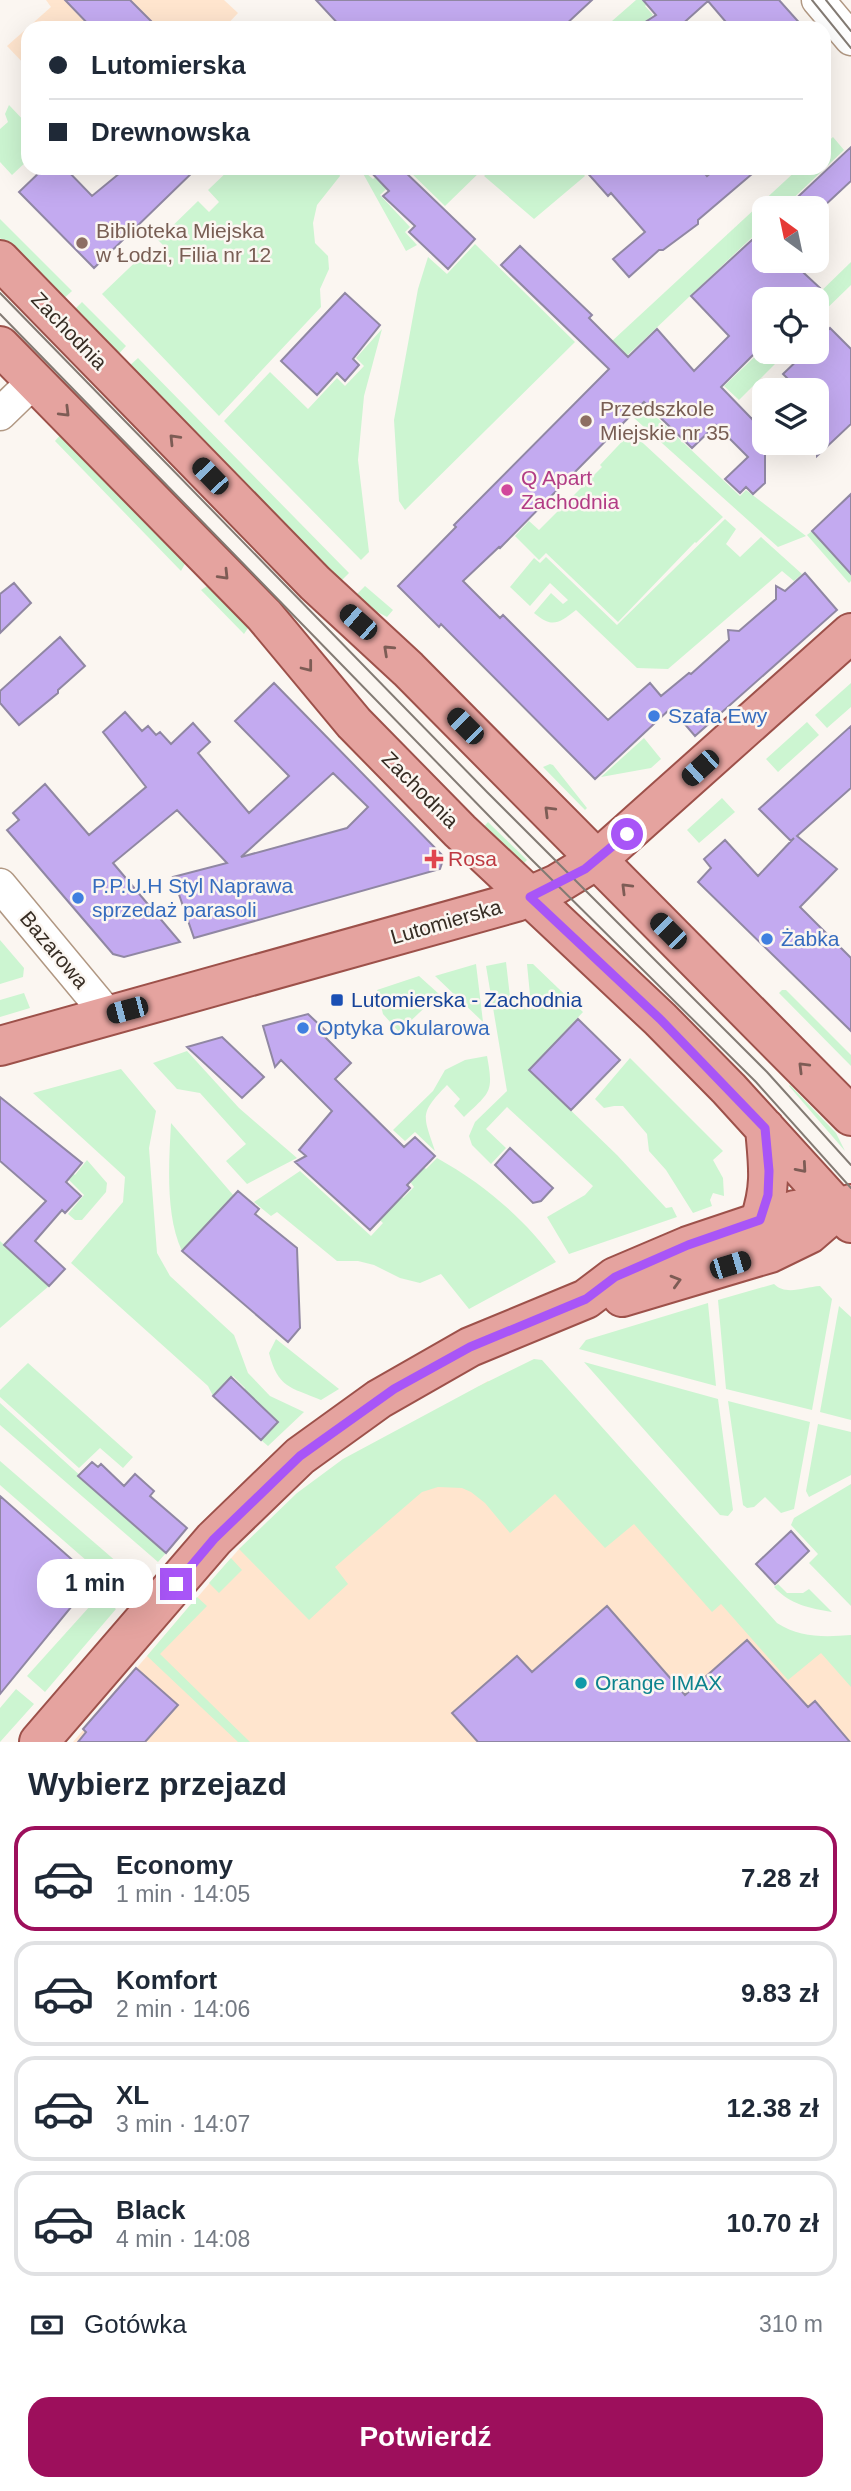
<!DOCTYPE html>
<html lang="pl">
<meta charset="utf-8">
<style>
:root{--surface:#fff;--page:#f6f6f7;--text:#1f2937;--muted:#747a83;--line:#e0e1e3;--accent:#9d0f5c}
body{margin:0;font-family:Arial,sans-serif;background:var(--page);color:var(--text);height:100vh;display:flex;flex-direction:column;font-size:26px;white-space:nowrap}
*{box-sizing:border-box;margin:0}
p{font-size:23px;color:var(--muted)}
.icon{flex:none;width:38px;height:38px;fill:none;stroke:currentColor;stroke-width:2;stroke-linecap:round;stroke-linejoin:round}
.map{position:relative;height:1742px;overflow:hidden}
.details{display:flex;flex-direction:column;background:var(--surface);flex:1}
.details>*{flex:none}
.guide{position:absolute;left:21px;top:21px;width:810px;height:154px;border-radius:21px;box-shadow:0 7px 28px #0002;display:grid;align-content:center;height:154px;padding:0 28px;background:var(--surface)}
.needle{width:46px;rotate:327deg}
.buttons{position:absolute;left:752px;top:196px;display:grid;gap:14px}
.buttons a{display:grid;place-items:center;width:77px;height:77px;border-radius:14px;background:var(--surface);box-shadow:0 7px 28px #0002;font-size:35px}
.end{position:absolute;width:32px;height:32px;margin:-16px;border:9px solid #a855f7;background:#fff;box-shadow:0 0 0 4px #fff}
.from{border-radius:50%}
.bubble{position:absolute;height:49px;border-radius:21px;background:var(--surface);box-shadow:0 7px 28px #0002;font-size:23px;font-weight:700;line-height:49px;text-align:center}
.car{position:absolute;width:21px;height:42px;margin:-21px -10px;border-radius:9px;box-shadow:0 0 5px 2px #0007;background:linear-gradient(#222 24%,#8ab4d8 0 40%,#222 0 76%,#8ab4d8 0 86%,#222 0)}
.guide b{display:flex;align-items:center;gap:24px;height:66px;font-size:26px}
.guide b+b{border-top:2px solid var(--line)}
.guide i{width:18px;height:18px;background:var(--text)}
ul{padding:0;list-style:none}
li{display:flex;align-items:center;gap:21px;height:105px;margin:0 14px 10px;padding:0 14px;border:4px solid var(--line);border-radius:21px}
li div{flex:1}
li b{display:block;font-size:26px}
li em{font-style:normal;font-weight:700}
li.active{border-color:var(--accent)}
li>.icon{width:63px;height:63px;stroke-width:1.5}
h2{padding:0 28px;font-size:32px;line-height:84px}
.pay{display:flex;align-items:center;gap:18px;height:77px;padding:0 28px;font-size:26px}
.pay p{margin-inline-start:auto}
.cta{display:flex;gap:14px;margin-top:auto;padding:14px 28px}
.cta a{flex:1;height:80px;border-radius:21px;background:var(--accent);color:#fff;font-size:28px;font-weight:700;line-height:80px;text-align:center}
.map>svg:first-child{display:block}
</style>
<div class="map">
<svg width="851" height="1742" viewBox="0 0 851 1742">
<rect width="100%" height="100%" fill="#fbf6f1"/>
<path fill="#ffe5ce" d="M46 0H224L238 13 224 28H28V68L7 46 51 7Z
M488 1381 794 1644 851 1642V1742H73L239 1549 366 1455Z"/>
<path fill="#ccf5d1" d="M636 0H651L645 6 653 15 638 28H604Z
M9 105 28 125V160L12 175 0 162V129L8 122 5 114Z
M833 137 844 150 783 208H765V225L613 369 598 354 799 168H824V145Z
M231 168H336L340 176 317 205 313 223 315 243 328 256 329 269 320 289 321 307 219 416 102 294 151 247 161 257 169 251 158 240 198 201 209 212 219 202 208 190Z
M360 168 373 179 385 168H484L445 206 407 169 380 195 410 227 405 232 417 245 406 251Z
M493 168H579L585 176 534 219 484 176Z
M0 219 72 291 61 301 0 238Z
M475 244 575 342 405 510 399 501 394 420 418 289 428 257 447 274Z
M851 262V285L817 318V299H813Z
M82 302 126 346 115 358 72 312Z
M382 329 364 396 358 460 369 552 361 560 224 421 270 372 308 409 337 378 345 386 364 366 356 358Z
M765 347V352H787L739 400 724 386Z
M138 358 349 573 340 582 127 368Z
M634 396 740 496 746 490 806 536 778 547 634 418 636 413 626 404Z
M631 432 723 517 696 543 695 542 618 622 546 553 539 560 515 536 529 521 539 530 602 467 600 465Z
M62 433 187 560 181 571 55 441Z
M725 519 736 529 726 544 740 557 761 537 802 574 794 581 782 571 668 669 637 668 576 610C558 624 552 628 534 613L551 593 563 604 568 600 550 583 530 606 510 587 534 558 540 563 546 557 617 625Z
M812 531 842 564 851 557V581L849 583 807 535Z
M210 584 248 623V628L244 634 201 590Z
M365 586 393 610 387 617 355 600 354 597Z
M851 683V707L827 728 815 715Z
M807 722 819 735 778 772 766 759Z
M644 738 661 759 651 768 601 777Z
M550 764 553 765 587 808 585 810 543 767Z
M722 798 735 812 699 843 687 830Z
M488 822 527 860 522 865 481 830Z
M0 940 24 968 23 977 0 984Z
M506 962 510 997 530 995 527 964H533L583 1012 529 1070 617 1155 666 1208 672 1207 677 1217 569 1254 547 1217 585 1195 593 1186 507 1107 486 1129 506 1148 491 1164 472 1145 469 1136 475 1122 507 1091 486 966Z
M476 964 483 1022 435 976Z
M419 976 439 994 399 1032 383 1014 377 990Z
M782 990H786L851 1055V1066L779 993Z
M24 993 30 1008 0 1017V1000Z
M187 1051 239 1108 297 1158 247 1184 226 1161 246 1144 200 1093 177 1089 153 1063Z
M487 1056C494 1093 490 1092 464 1117L454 1106 460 1099 447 1085C419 1114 423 1115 435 1151L415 1132 405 1141 393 1130 433 1091 445 1070 465 1060Z
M630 1058 723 1151 713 1160 723 1178 724 1196 713 1193 710 1200 712 1206 693 1213 666 1170 649 1151 647 1134 623 1106H614L604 1108 595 1099Z
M121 1069 156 1111 149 1148 157 1253 170 1276 234 1335 248 1373 270 1396 304 1412 268 1446 261 1440 244 1390 245 1388 233 1376 213 1396 208 1386 71 1263 123 1202 125 1177 33 1093Z
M790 1085 836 1133 845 1151 789 1086Z
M171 1123 234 1196 182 1251C165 1215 169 1162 171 1123Z
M36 1139 75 1175 87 1160 107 1183 106 1192 82 1220H75L68 1214 84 1195 66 1177Z
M397 1141 426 1169 437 1158C484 1184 525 1219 556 1262L469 1309 441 1274 420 1283 400 1278 374 1265 358 1261H337L277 1212 271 1216 254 1202 300 1171 371 1236 383 1223 367 1208 392 1186 403 1198 414 1187 388 1151Z
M0 1241 49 1286 0 1328Z
M774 1284C786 1296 804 1287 820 1286L832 1299 812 1410 726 1389 718 1300Z
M708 1303 716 1386 579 1349 586 1340Z
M839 1306 851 1317V1420L820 1412Z
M276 1339 339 1389 321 1400C290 1387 278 1388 269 1353Z
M534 1359 542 1360 777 1623C800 1638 825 1637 851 1635V1687L821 1653 788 1680 721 1604 712 1612 634 1524 605 1548 555 1494 510 1533 485 1503 471 1492 462 1488 438 1487 422 1492 335 1567 348 1584 309 1620 239 1549 297 1493 343 1459 479 1386Z
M584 1362 718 1399 733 1510 728 1516 720 1515Z
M28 1363 133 1457 123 1468 100 1448 79 1468 0 1397V1390Z
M728 1401 810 1422 794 1509 781 1513 765 1497 754 1507 747 1508 743 1505Z
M0 1403 166 1553 158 1562 0 1425Z
M818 1424 851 1432V1475L809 1497 806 1491Z
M0 1461 140 1582 127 1596 0 1485Z
M851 1484V1606L809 1563 818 1554 791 1525 794 1518Z
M231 1558 242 1570 219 1593 209 1583Z
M778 1584 787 1593H803L809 1589 832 1612C809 1608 791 1605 774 1587Z
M100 1595 116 1609 45 1692 27 1676Z
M197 1597 207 1606 160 1654 250 1742H238L147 1656Z
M16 1689 34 1704 0 1742V1708Z"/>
<path fill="#c3aaf0" stroke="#9087a3" stroke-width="2" fill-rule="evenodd" d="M65 0H130L158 28H92Z
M316 0H592L562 28H342Z
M643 0H779L804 28H731L708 1 678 28H636L656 15Z
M851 147V181L822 208H786Z
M44 168H65L92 196 126 168H197L94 268 19 192Z
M367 168H401L475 239 448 269 409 232 415 226 383 196 389 191Z
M583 168H700L707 176 717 168H759L698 220V224L663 250H659L629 277 613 259 645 232 611 193 608 196Z
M765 228V261H791L820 288 809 299H765V343L721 387 752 419 765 406V483L753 494 746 487 740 493 725 479 748 457 716 425 692 448 644 402 500 548 499 547 463 581 500 618 503 615 608 720 650 683 661 696 689 673 691 674 729 640 728 630 739 631 776 599V586L785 591 805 573 837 610 695 736 671 708 595 779 441 624 439 627 398 586 456 527 454 525 609 369 501 265 520 246 592 315 589 318 628 357 657 329 694 371 729 336 691 296Z
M345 293 380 325 353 359 359 365 345 381 337 373 317 395 281 361Z
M830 328 851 349V424L817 456V390H799L783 374 806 352H817V341Z
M851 494V574L812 531Z
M14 583 31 603 0 633V594Z
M60 637 85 666 58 690V693L19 725 0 703V691Z
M274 683 444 857 440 869 194 938 173 877 227 863 177 810 113 863 180 942 124 957 113 954 7 830 19 820 13 813 45 784 89 835 146 787 103 732 125 712 142 731 148 726 156 735 160 732 171 744 193 723 210 742 198 753 249 813 289 776 235 721ZM333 773 368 807 347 828 241 857Z
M851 726V788L797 836 837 869 800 907 851 958V1031L698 882 711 868 704 859 725 840 758 876 794 838 791 841 759 809Z
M308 1014 328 1033 324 1036 351 1063 335 1079 404 1147 415 1137 435 1156 407 1185 410 1188 370 1230 295 1162 306 1156 299 1150 332 1111 281 1060 275 1067 263 1026Z
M578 1019 620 1060 571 1110 529 1070Z
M222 1037 264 1077 242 1098 187 1047Z
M0 1097 82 1163 66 1182 81 1196 65 1213 62 1210 35 1241 65 1269 49 1286 4 1245 46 1201 0 1161Z
M510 1148 553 1188 541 1201 533 1203 495 1165Z
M238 1191 259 1209 255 1214 297 1248 300 1328 288 1342 182 1251Z
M231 1377 278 1422 261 1440 213 1396Z
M92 1462 98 1467 101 1464 124 1486 135 1474 154 1491 150 1496 187 1528 166 1553 78 1476Z
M0 1496 94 1579 0 1694Z
M791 1531 809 1551 775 1584 756 1564Z
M607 1606 685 1695 747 1640 808 1707 815 1701 850 1742H478L452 1713 517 1656 532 1672Z
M136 1668 178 1705 145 1742H78L86 1732 83 1729Z"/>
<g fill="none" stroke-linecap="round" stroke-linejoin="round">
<defs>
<path id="minor" d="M818 0 851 39
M0 414 34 381
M0 885 108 1015"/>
<path id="major" d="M0 260 315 583 408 669 851 1116
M0 346 264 615 354 723 460 831 660 1019 729 1089 851 1223
M0 1046 516 902 557 884 598 859 851 633
M760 1220C772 1185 768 1164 765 1128
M622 1297 770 1253 809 1234 838 1209
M39 1742 214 1539 300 1456 379 1399 470 1347 586 1299 615 1277 688 1246 795 1210 815 1207 838 1209 851 1204"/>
</defs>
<use href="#minor" stroke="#b19883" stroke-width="35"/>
<use href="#major" stroke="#9d514a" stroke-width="42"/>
<use href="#minor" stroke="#fff" stroke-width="32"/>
<use href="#major" stroke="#e5a39f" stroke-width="38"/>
<path stroke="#837b74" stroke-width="2" d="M812 0 851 48
M826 0 851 31
M0 293 487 792 767 1072 851 1165
M0 314 530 858 756 1082 851 1188"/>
</g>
<defs><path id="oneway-chevron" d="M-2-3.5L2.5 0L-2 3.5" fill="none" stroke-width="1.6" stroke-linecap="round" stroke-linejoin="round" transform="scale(1.75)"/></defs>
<g stroke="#7d5c55">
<use href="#oneway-chevron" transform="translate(65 412) rotate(45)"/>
<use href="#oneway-chevron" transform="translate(174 439) rotate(-134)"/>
<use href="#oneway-chevron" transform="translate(224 575) rotate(46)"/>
<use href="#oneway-chevron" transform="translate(388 650) rotate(-137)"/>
<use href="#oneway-chevron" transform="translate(308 667) rotate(52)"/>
<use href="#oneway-chevron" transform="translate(549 811) rotate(-135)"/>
<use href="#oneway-chevron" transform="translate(626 888) rotate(-135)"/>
<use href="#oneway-chevron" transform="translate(803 1067) rotate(-135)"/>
<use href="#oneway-chevron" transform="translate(802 1168) rotate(49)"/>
<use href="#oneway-chevron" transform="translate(676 1281) rotate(-16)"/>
</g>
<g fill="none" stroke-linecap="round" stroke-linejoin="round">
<path stroke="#a855f7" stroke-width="9" d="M176 1584 214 1539 300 1456 394 1389 470 1347 586 1299 615 1277 688 1245 760 1220 768 1195 769 1171 765 1128 660 1019 530 897 585 869 627 834"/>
</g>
<g fill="#8d6e63" stroke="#fbf6f1" stroke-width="2.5">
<circle cx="82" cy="243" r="7"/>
<circle cx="586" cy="421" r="7"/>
</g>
<circle fill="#d1479c" stroke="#fbf6f1" stroke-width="2.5" cx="507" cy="490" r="7"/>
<g fill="#3f7fe0" stroke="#fbf6f1" stroke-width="2.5">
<circle cx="654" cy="716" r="7"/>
<circle cx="78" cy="898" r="7"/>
<circle cx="767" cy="939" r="7"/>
<circle cx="303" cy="1028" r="7"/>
</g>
<path fill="#e0444e" stroke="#fbf6f1" stroke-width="2.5" d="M430.5 848.5h7v7h7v7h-7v7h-7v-7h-7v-7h7z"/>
<rect fill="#1a4fb4" stroke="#fbf6f1" stroke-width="2.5" x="330" y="993" width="14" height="14" rx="3.5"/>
<circle fill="#0f9aa8" stroke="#fbf6f1" stroke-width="2.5" cx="581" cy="1683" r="7"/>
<g text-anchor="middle" stroke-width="5" stroke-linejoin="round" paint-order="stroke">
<g font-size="21" fill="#785e54" stroke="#fbf6f1" text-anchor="start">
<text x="96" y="238">Biblioteka Miejska<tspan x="96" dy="24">w Łodzi, Filia nr 12</tspan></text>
<text x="600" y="416">Przedszkole<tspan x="600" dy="24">Miejskie nr 35</tspan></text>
</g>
<g font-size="21" fill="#372d24" stroke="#fbf6f1">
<text transform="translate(69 331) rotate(46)" y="7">Zachodnia</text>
<text transform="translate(420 790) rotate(45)" y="7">Zachodnia</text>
<text transform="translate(446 922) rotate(-16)" y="7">Lutomierska</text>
<text transform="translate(54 950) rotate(50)" y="7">Bazarowa</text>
</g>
<g font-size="21" fill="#b23c85" stroke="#fbf6f1" text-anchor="start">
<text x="521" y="485">Q Apart<tspan x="521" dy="24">Zachodnia</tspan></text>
</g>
<g font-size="21" fill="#366cbe" stroke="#fbf6f1" text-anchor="start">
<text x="668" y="723">Szafa Ewy</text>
<text x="92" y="893">P.P.U.H Styl Naprawa<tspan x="92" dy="24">sprzedaż parasoli</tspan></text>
<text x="781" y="946">Żabka</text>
<text x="317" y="1035">Optyka Okularowa</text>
</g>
<g font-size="21" fill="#be3a42" stroke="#fbf6f1" text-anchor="start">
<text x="448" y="866">Rosa</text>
</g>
<g font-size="21" fill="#164399" stroke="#fbf6f1" text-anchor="start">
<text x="351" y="1007">Lutomierska - Zachodnia</text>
</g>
<g font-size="21" fill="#0d838f" stroke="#fbf6f1" text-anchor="start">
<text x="595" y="1690">Orange IMAX</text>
</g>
</g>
</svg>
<div class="buttons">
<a><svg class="needle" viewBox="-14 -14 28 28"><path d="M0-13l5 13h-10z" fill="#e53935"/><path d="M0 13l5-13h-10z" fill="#747a83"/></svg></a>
<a><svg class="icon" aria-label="locate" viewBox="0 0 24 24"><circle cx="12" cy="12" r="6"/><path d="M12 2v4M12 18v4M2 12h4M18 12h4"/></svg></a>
<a><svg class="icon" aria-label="layers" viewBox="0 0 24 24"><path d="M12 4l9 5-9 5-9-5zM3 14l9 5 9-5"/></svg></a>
</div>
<i class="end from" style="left:627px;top:834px"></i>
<i class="end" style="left:176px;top:1584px"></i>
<div class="bubble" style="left:37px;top:1559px;width:116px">1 min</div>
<i class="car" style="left:210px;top:476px;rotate:316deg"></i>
<i class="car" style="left:358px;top:622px;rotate:311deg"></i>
<i class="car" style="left:465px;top:726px;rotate:315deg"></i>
<i class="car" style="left:700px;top:768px;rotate:228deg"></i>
<i class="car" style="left:668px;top:931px;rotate:315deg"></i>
<i class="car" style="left:127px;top:1010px;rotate:255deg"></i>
<i class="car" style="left:730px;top:1265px;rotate:73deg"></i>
<div class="guide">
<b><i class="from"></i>Lutomierska</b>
<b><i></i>Drewnowska</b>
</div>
</div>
<section class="details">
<h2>Wybierz przejazd</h2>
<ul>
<li class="active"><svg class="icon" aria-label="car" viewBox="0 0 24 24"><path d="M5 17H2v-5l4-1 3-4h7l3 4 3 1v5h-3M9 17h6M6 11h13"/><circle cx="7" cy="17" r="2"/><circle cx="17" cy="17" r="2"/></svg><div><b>Economy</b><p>1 min · 14:05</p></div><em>7.28 zł</em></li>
<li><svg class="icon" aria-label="car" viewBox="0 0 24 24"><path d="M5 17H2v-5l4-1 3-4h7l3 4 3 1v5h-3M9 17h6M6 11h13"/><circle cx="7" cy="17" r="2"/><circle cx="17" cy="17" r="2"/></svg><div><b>Komfort</b><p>2 min · 14:06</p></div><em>9.83 zł</em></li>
<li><svg class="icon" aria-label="car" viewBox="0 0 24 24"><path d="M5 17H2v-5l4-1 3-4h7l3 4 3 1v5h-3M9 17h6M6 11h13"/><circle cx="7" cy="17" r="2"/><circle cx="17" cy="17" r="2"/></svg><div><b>XL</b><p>3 min · 14:07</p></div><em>12.38 zł</em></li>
<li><svg class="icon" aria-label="car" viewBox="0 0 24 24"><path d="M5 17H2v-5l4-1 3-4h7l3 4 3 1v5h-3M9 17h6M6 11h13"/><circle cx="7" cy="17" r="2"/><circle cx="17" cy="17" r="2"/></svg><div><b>Black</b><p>4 min · 14:08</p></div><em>10.70 zł</em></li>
</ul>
<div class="pay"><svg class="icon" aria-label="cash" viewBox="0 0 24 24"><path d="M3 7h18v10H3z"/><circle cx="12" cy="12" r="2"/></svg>Gotówka<p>310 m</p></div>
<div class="cta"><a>Potwierdź</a></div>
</section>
